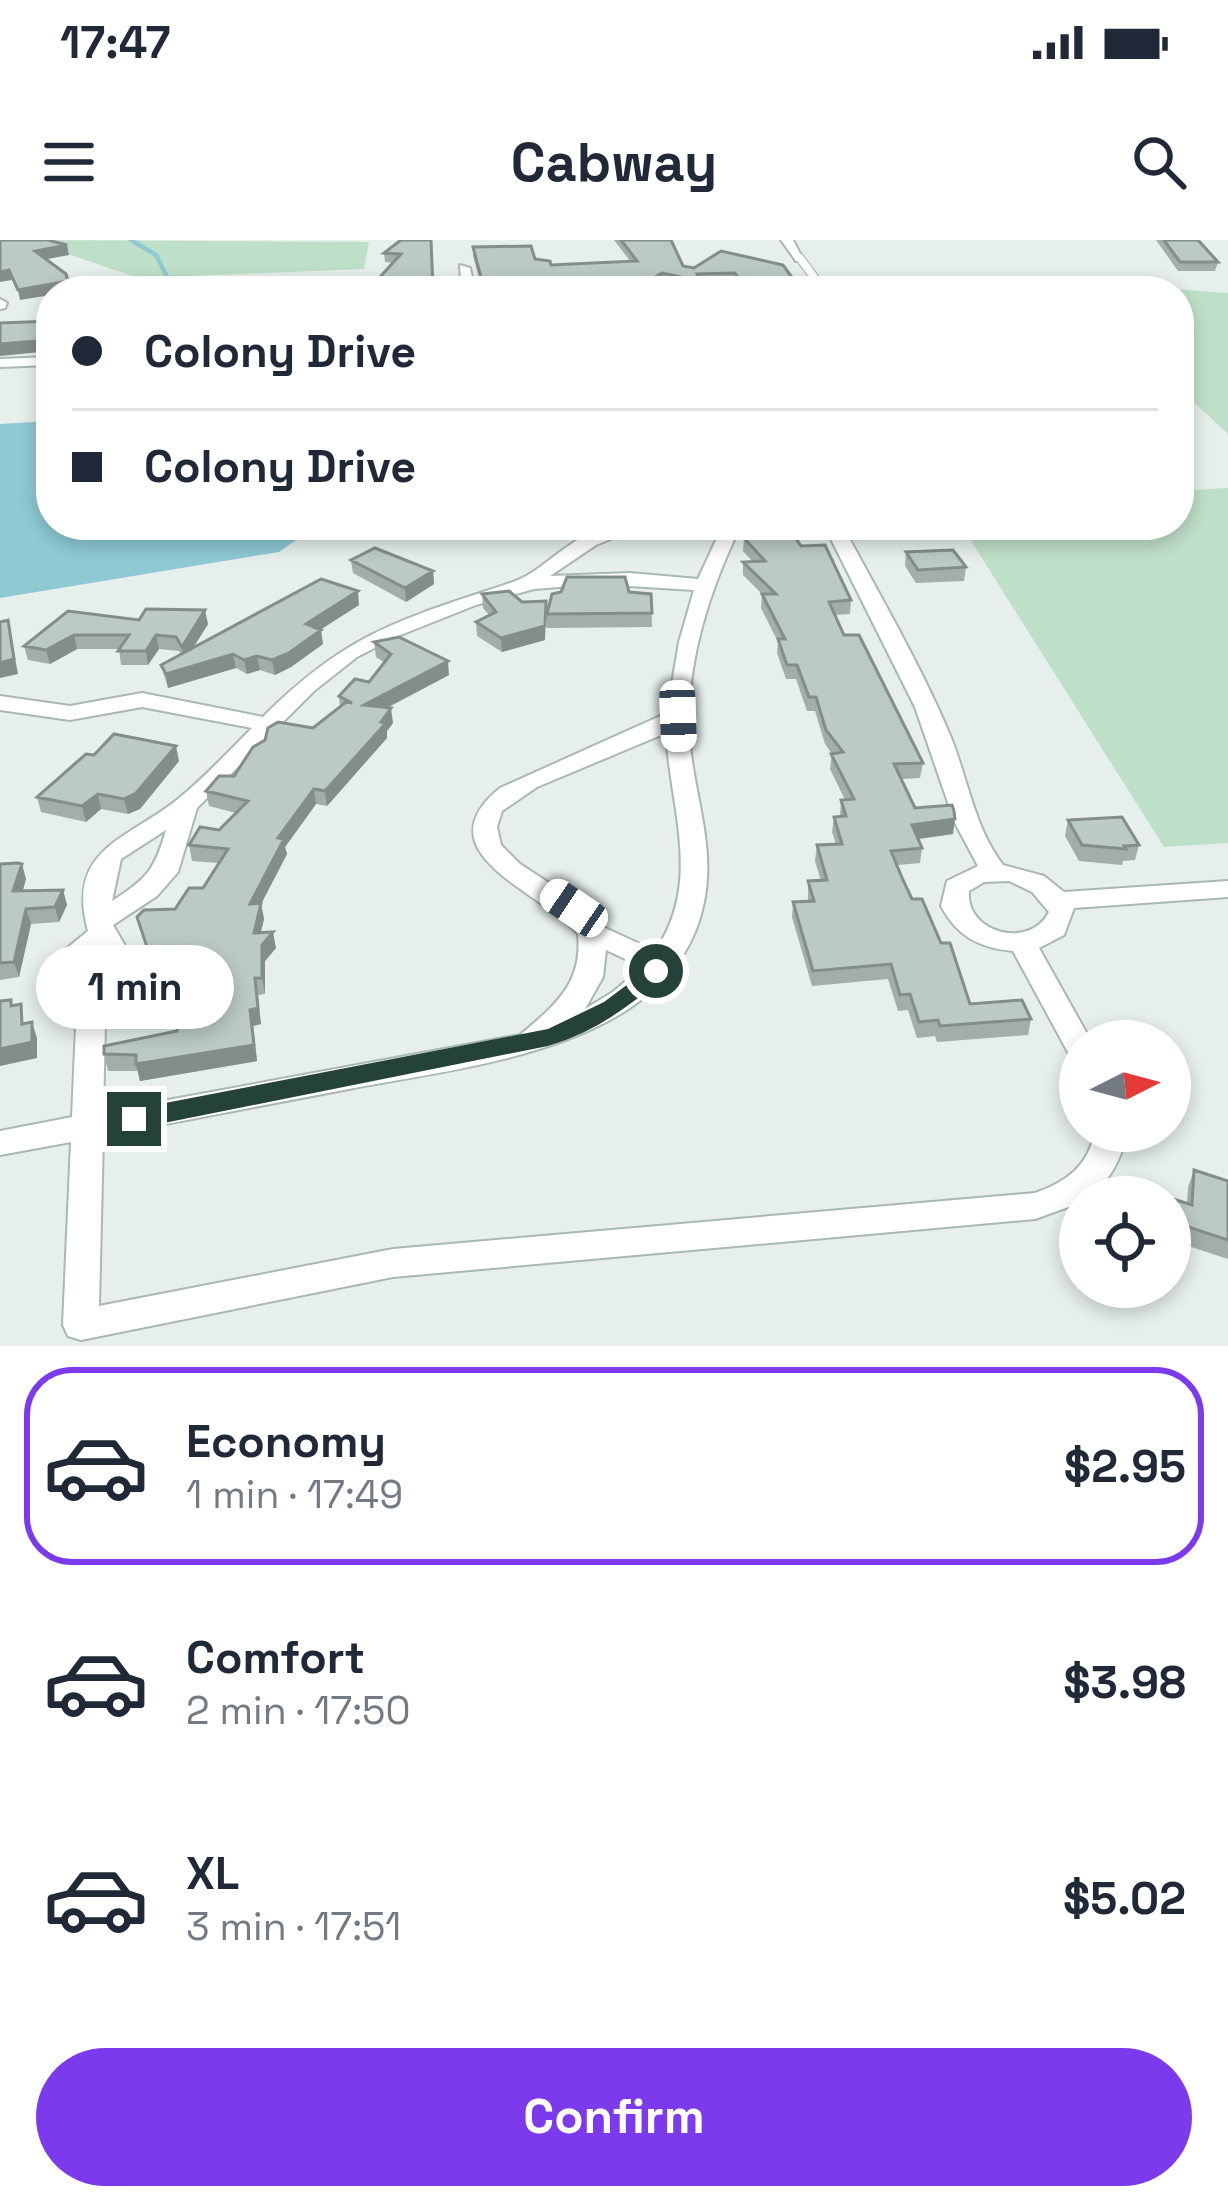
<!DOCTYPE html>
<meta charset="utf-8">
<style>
:root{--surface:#fff;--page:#f6f6f7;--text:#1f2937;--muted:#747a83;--line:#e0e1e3;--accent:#7c3aed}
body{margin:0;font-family:"Space Grotesk",sans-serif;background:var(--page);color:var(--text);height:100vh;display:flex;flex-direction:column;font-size:45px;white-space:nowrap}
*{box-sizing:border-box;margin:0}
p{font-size:39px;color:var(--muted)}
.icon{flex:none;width:66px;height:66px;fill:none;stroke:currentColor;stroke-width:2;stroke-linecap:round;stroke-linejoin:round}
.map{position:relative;height:1106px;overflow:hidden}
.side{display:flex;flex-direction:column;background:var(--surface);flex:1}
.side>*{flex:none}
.top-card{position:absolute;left:36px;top:36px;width:1158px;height:264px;border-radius:48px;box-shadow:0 6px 18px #0003;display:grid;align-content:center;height:264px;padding:0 36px;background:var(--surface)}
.needle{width:78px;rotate:84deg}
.buttons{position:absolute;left:1059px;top:780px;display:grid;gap:24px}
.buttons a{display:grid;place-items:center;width:132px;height:132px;border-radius:50%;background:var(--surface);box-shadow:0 6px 18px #0003;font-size:60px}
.end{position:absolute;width:54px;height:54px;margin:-27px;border:15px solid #24423a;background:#fff;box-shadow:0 0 0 6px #fff}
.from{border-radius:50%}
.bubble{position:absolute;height:84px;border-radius:42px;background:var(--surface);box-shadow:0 6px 18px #0003;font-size:39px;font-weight:700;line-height:84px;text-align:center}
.car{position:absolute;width:36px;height:72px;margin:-36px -18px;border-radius:15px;box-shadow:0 0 9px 3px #0007;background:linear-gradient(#fff 24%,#345 0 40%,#fff 0 76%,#345 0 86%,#fff 0)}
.top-card b{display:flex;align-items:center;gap:42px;height:114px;font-size:45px}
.top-card b+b{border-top:3px solid var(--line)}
.top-card i{width:30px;height:30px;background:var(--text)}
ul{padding:21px 0 0;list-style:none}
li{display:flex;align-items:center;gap:36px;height:198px;margin:0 24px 18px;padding:0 12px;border:6px solid transparent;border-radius:48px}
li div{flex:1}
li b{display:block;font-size:45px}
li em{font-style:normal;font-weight:700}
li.current{border-color:var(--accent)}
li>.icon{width:108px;height:108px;stroke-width:1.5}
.primary-button{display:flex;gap:24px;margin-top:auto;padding:24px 36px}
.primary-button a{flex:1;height:138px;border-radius:72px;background:var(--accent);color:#fff;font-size:48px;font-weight:700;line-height:138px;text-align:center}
.status{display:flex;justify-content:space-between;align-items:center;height:84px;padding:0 60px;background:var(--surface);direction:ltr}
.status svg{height:33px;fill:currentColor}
header{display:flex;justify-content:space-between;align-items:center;height:156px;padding:0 36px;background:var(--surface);font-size:54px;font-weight:700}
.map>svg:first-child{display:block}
</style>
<div class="status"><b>17:47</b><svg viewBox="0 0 49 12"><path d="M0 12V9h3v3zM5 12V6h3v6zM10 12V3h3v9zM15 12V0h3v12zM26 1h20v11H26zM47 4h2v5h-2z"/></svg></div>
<header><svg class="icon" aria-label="menu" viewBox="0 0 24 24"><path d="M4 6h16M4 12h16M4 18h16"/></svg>Cabway<svg class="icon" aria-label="search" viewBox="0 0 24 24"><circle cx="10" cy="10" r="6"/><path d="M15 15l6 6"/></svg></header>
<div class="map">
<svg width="1228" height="1106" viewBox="0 0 1228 1106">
<rect width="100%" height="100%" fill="#e6efeb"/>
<path fill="#bfe0c8" d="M27 0 369 2 364 29 138 38Z
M1122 45 1228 53V194L1179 148V51H1077L1072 46Z
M1228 248V603L1164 607 961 285H1179V251Z"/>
<path fill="#8ec9d4" d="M51 181V285H318L279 312 0 358V184Z"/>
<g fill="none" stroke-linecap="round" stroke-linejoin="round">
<path stroke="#8ec9d4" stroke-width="4.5" d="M131 0 156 15 169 41"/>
<defs>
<path id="service" d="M800 18 824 51"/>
<path id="minor" d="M781 0H793L804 21H796Z
M460 25 470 28 473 41 469 51H455L461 41Z
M0 59 7 63 5 68 0 69Z
M51 117V125L0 127V119Z
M618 285H645L596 305 550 336 630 333 698 339 723 285H741C709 351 683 430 690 504 694 550 710 593 707 639 696 806 479 824 354 848 270 864 186 880 103 896L99 1066 393 1009 1035 953C1067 942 1089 925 1095 891H1127C1122 918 1111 940 1089 957H1080L1074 965 1035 979 393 1037 81 1100 68 1096 63 1085 71 902 0 915V891L72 877 76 786 58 773 45 744 61 713 88 691C65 608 129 599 178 559 204 538 228 512 252 488L142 467 70 480 0 470V456L70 466 142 453 263 477C349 391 403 379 513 342 537 334 559 309 583 297 594 292 607 289 618 285ZM597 344 694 350 679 402 667 473 500 548C420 613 541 651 578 694 583 744 554 766 520 795L103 872 105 785 127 764 142 735 113 685 157 656 178 632 197 568 314 451 357 417 398 396 476 365 534 349ZM666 493C670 568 703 642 655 711L601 686 575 660 520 624 501 605 497 587 502 571 537 547ZM166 590C155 629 147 639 112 661L121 619ZM100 710 114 735 106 751 89 767 80 760 73 744 82 725ZM606 710 642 727 613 752 585 769 603 737Z
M824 285H842C879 354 919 422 950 495 968 539 974 587 1003 625L1044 636 1064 652 1228 641V657L1074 668 1064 695 1039 708 1091 801H1080V819L1070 816 1013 711C979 708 957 696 941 666L947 641 978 626 955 583 915 467ZM1009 641 1032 652 1049 672C1030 710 965 693 969 651L984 642Z"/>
</defs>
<use href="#service" stroke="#a8b8b2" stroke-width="10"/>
<use href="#minor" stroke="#a8b8b2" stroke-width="4"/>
<use href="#service" stroke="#fff" stroke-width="8"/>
<use href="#minor" fill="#fff" fill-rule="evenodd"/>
</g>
<path fill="#a1aea9" d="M431 0 433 51H369V49L393 23 385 22 384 13Z
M614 0H671L683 26 694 28 721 11 802 51H739L734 43 702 44 705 51 481 45 473 16V7L535 19 551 25 630 21Z
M1156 0H1198L1218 22 1215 31H1178Z
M51 119V148H46L44 136Z
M744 298 801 306 851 360 850 374 835 375 844 395 923 523 920 538 901 539 915 568 953 594 918 599 922 608 920 623 897 625 912 659 941 703 970 764 1031 779 1028 795 937 802 935 796 917 798 908 770 898 771 888 739 812 746 792 677 793 662 808 661V641H821L815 621 817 605 836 604 832 592 834 577H840L841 560H845L830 529 832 514 825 504 815 471H807L796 439H786L777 413 778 402 761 368 762 354 743 335V322H753L743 311Z
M906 312 966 327 964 341 916 343 905 326Z
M351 320 433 331 434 344 406 362 353 333Z
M629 352 651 354 652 387 547 388V374Z
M482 354 522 362 546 361 545 400 502 412 477 396 476 382 489 375 483 368Z
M359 365 320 390 323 404 291 427 275 435 260 430 247 434 236 428 168 448 161 425 181 414 179 411 159 409 148 425H121L119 409H77L50 424 28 420 24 406 139 380 208 384 193 408Z
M374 402 449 435 387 468 393 483 387 491V498L327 566 316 564 285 607 287 614 261 664 264 679 260 693 276 708 265 721V754L258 755 261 784 253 786 257 821 140 841 138 831H108L104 814 177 791 184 782 186 759H181L177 743 179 734 154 735 137 677 175 669 203 648 219 623 192 621 189 605 219 590 236 573 209 566 206 551 234 536 313 488 340 466 339 456 369 442 384 422 376 417Z
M179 521 140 569 128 574 101 569 86 582 41 572 37 557Z
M1068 580 1139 605 1135 620 1123 621 1122 625 1079 621 1065 596Z
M0 624 26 639 23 650H63L67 665 59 682 31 684 19 737 0 740Z
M1194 930 1228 941V1019L1170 1000V958L1187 963 1188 947Z"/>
<path fill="#838d89" d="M67 5 69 15 37 21 35 11Z
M9 30 12 40 0 42V32Z
M662 33V43L650 50V40Z
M68 41 70 51H51V55L20 60 18 50Z
M51 100V111L0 116V104Z
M433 331 434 344 406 362 405 348Z
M358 351 359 365 307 398 306 384Z
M546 361 545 400 502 412 501 398Z
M205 370 208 384 185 421 182 407Z
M8 380 18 434 0 438V423Z
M321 390 323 404 291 427 275 435 272 420Z
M74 395 77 409 50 424 46 410Z
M156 395 159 409 148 425 146 411Z
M233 414 236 428 168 448 166 434Z
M257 416 260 430 247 434 244 420Z
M448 421 449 435 365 479 364 465Z
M391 468 393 483 387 491V498L327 566 325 551Z
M176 506 179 521 140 569 128 574 124 559Z
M314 549 316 564 285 607 287 614 261 664 264 679 257 709 250 664 278 598Z
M98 554 101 569 86 582 82 566Z
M955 579 953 594 910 600 912 585Z
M22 624 26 639 18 666 13 651Z
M63 650 67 665 59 682 55 667Z
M26 669 31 684 19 737 14 722Z
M273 692 276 708 265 721V754L262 738V705Z
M255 738 261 784 253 786 257 821 140 841 136 824 250 770Z
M32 782 37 798V818L0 826V809Z"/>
<path fill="#bbcac4" stroke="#838d89" stroke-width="3" fill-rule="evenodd" d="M0 0H48L67 5 35 11 66 34 68 41 18 50 9 30 0 32Z
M401 0H431L433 49 382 51 384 50 369 49 401 14 384 13Z
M621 0H671L683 26 694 28 721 11 783 25 802 51H743L744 48 735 33 697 34 705 51H455L457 45H483L473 7 531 6 535 19 550 21 551 25 637 21ZM662 33 686 38 682 45H654L650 40Z
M1164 0H1198L1218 22H1180Z
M51 81V100L0 104V83Z
M51 119V137L44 136Z
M790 291 801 306 825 305 851 360 829 362 844 395H859L923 523 894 524 915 568 952 565 954 571 955 579 912 585 922 608 891 611 903 640 912 659H922L941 703H950L970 764 1022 760 1031 779 940 786 938 780 919 782 910 754 900 755 891 724 813 731 793 662 814 661 808 641 827 640 817 605 842 604 834 577 846 576 841 560 854 559 831 514 843 512 826 490 816 457H809L797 425H787L778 399H785L762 354H776L743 322 765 321 744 298Z
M375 308 433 331 405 348 351 320Z
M953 310 966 327 918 330 906 312Z
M567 337H625L629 352 651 354 652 373 547 374 552 354 561 352Z
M321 339 358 351 306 384 321 390 289 413 272 420 257 416 244 420 233 414 166 434 161 425Z
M509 351 522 362 546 361 545 386 501 398 476 382 496 372 482 354Z
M146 369 205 370 182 407 176 397 156 395 146 411H118L129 395H74L46 410 24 406 68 371 139 380Z
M8 380 14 419 0 423V382Z
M399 397 448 421 364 465 391 468 381 482 386 483 325 551 314 549 278 598 284 599 250 664 261 663 254 693 273 692 262 705V738H255L258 768 250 770 254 805 136 824V815L104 814V806L177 791 179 783 184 782 187 743H177L182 718 151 719 137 677 144 670 175 669 189 648H203L228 609 189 605 200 587 219 590 248 561 206 551 219 536H234L253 507 265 500 268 488 278 482 313 488 346 462 352 463 339 456 355 439 369 442 391 414 374 402Z
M114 494 176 506 136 553 124 559 98 554 82 566 37 557 86 514 94 515Z
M1122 577 1139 605 1124 606 1126 609 1082 605 1068 580Z
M18 623 22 624 13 651 63 650 55 667 26 669 14 722 0 723V624Z
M11 760V766L21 764 22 784 32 782V802L0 809V761Z
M1194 930 1228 941V1000L1170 981V958L1192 965Z
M1150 951 1168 957H1148Z"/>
<path fill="#24423a" d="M656 723 664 726V737C627 768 595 792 548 806L134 889 121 879 134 869 548 789 604 762Z"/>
</svg>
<div class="buttons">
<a><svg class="needle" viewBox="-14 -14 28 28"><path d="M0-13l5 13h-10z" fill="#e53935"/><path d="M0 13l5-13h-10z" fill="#747a83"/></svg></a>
<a><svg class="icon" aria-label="locate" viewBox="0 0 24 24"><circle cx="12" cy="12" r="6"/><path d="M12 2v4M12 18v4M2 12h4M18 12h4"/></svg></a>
</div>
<i class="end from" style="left:656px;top:731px"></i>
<i class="end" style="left:134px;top:879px"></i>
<div class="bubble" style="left:36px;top:705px;width:198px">1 min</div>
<i class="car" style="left:678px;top:476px;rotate:178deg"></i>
<i class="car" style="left:574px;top:668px;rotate:304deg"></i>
<div class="top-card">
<b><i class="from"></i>Colony Drive</b>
<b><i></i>Colony Drive</b>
</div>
</div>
<section class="side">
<ul>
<li class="current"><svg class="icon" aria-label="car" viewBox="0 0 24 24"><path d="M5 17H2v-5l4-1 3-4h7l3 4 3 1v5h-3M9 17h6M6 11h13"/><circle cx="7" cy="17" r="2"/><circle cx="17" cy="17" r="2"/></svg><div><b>Economy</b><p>1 min · 17:49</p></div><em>$2.95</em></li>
<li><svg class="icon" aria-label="car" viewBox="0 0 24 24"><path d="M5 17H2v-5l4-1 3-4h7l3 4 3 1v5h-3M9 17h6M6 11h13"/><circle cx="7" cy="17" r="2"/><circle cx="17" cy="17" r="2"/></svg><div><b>Comfort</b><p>2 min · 17:50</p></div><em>$3.98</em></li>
<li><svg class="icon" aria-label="car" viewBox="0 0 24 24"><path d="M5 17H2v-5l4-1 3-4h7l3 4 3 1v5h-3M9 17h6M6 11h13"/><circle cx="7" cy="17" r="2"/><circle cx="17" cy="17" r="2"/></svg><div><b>XL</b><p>3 min · 17:51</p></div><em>$5.02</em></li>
</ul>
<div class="primary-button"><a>Confirm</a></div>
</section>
